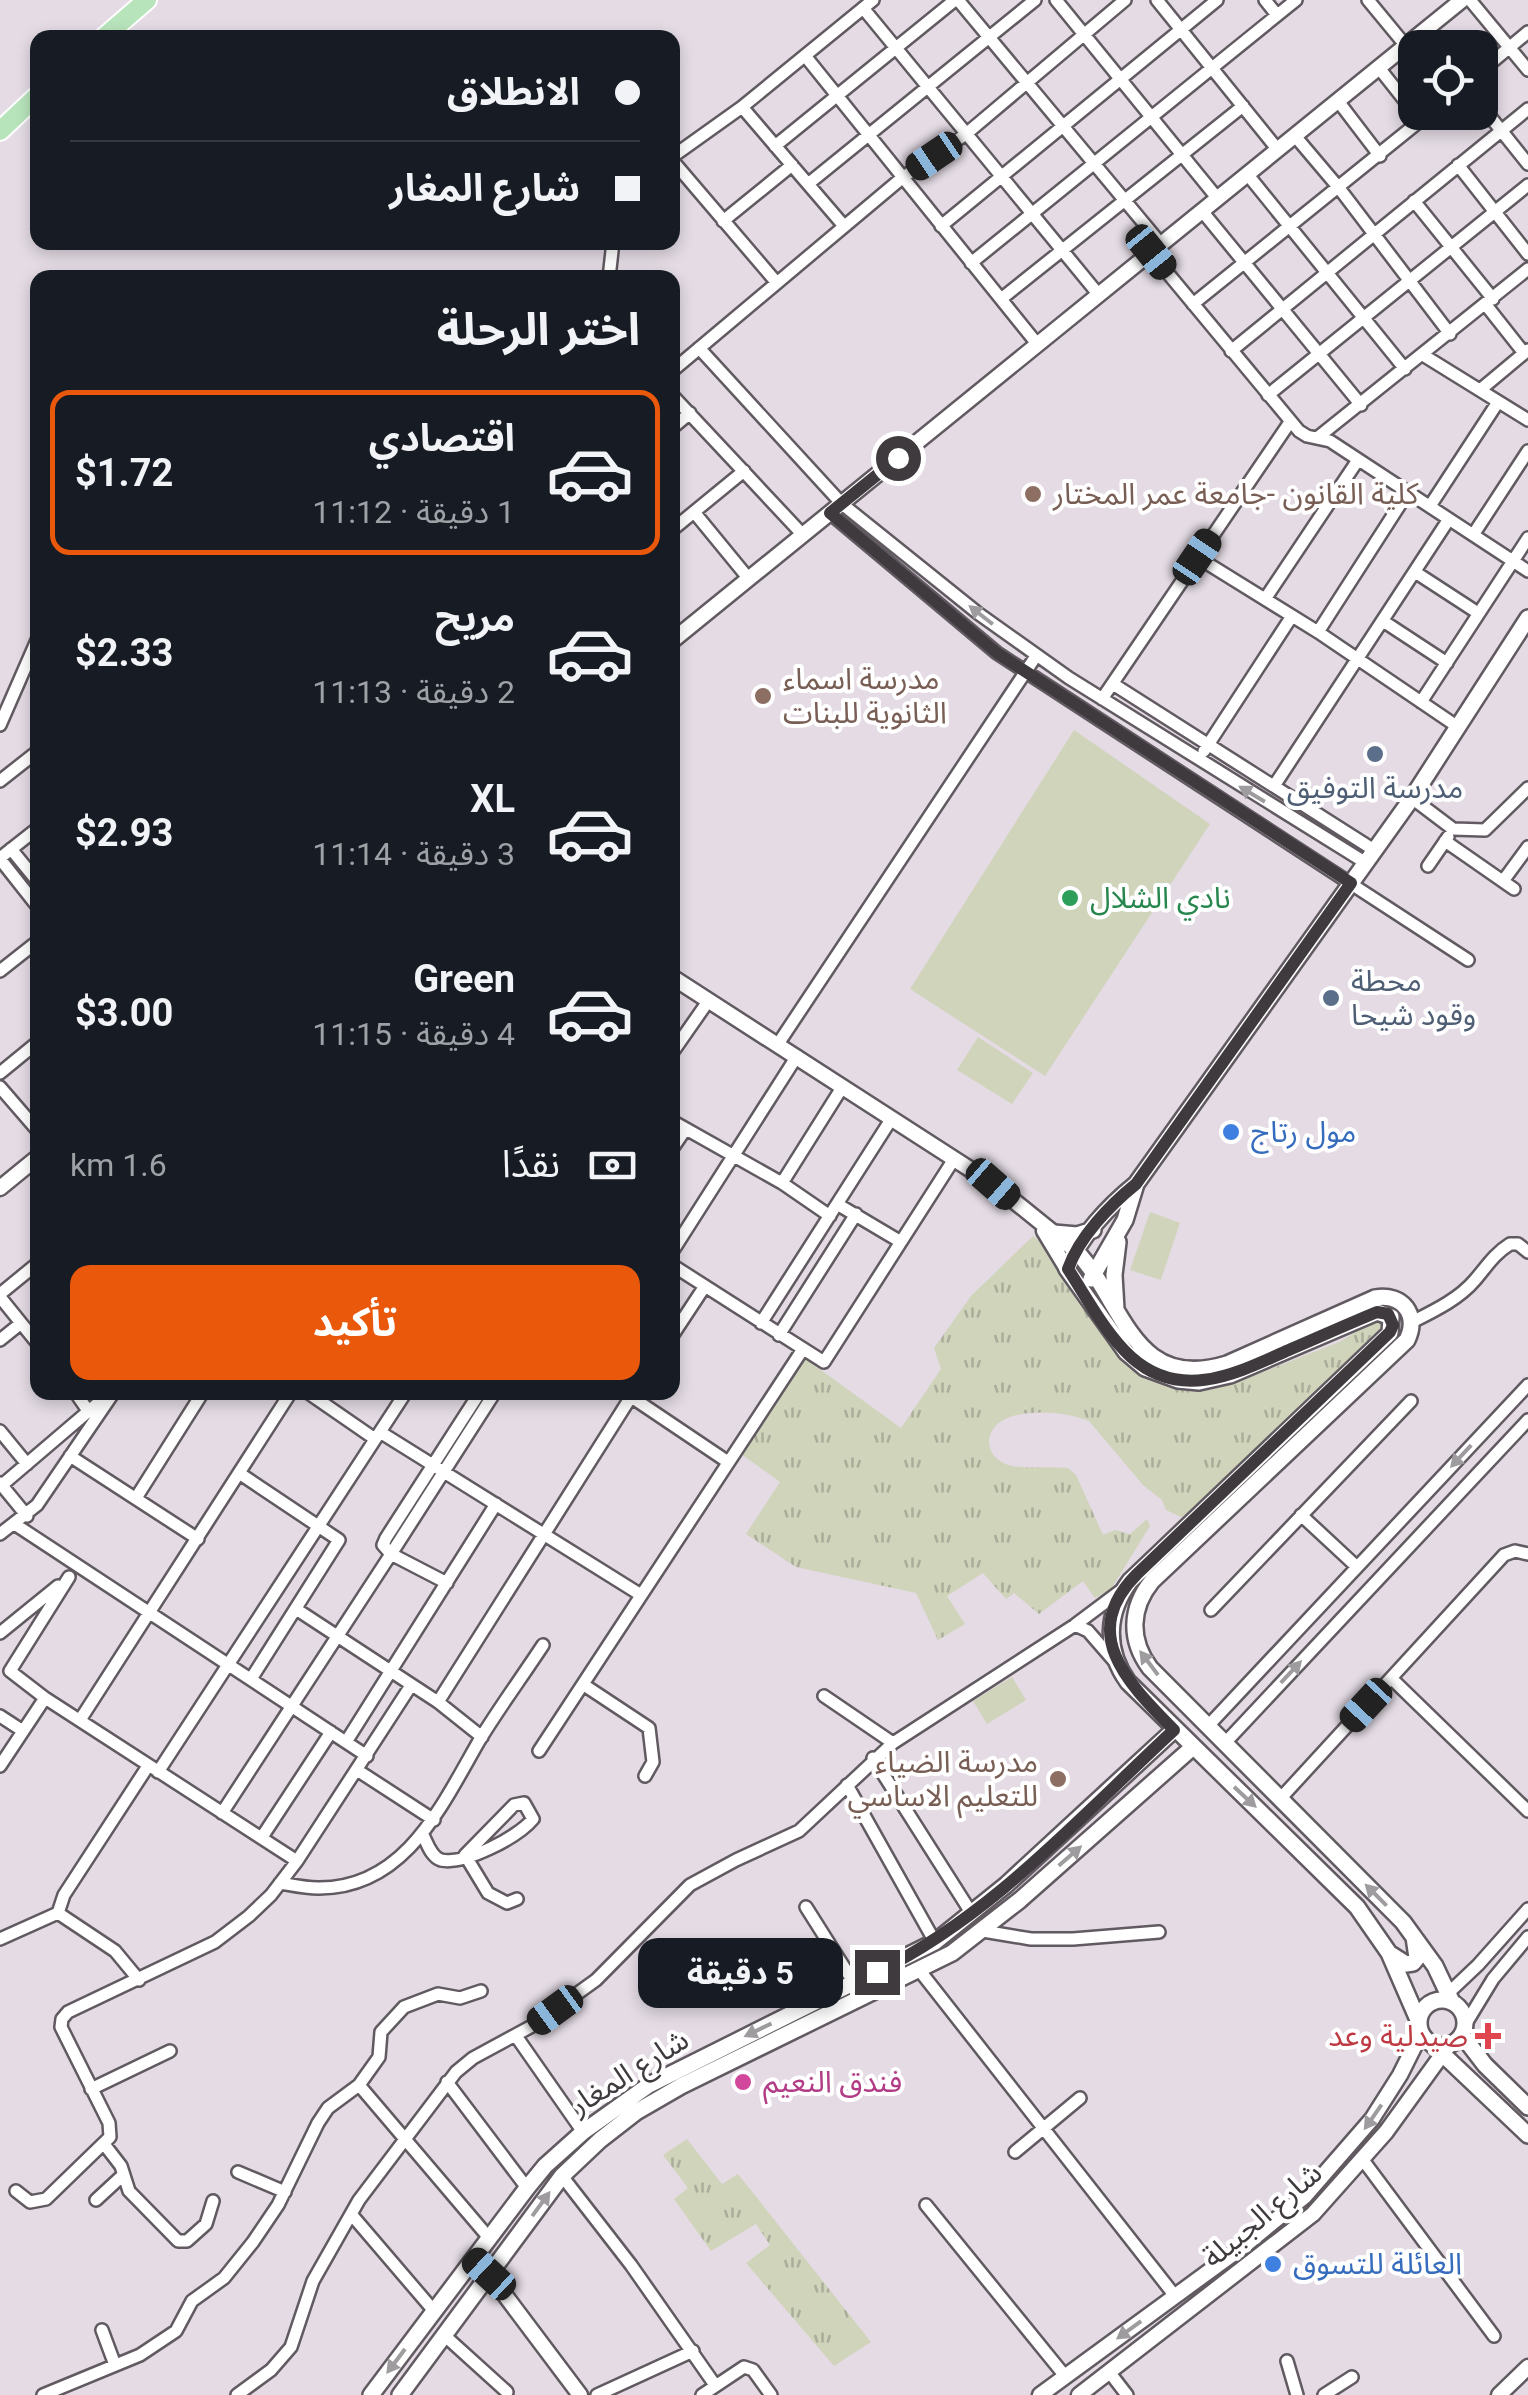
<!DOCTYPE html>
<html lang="ar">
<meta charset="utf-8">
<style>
:root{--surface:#171b24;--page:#242831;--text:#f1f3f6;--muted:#9ea1a6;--line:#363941;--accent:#ea580c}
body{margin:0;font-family:Roboto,"Noto Sans Arabic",sans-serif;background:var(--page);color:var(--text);direction:rtl;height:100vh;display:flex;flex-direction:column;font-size:38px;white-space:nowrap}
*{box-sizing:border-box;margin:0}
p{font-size:32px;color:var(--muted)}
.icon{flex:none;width:55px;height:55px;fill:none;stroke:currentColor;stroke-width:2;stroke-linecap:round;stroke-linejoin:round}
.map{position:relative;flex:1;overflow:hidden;direction:ltr}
.side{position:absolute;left:30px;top:270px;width:650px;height:1130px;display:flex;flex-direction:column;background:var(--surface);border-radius:20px;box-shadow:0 5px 15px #0003;direction:rtl}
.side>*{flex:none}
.top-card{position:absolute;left:30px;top:30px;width:650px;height:220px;border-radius:20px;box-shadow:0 5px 15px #0003;direction:rtl;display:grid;align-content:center;height:220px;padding:0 40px;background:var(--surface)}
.controls{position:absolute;left:1398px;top:30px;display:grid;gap:20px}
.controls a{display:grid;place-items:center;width:100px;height:100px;border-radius:20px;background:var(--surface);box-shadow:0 5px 15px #0003;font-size:50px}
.end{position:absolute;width:45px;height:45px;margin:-22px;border:12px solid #3e3a3e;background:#fff;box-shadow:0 0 0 5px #fff}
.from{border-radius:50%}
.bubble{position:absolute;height:70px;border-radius:20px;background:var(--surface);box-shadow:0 5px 15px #0003;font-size:32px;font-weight:700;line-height:70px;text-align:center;direction:rtl}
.car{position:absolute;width:30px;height:60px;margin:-30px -15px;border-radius:12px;box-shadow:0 0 8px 2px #0007;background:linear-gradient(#222 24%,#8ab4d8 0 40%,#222 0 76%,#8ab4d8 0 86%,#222 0)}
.top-card b{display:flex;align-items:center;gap:35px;height:95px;font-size:38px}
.top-card b+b{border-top:2px solid var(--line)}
.top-card i{width:25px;height:25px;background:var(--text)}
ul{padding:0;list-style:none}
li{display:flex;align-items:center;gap:30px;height:165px;margin:0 20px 15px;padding:0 20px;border:5px solid transparent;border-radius:20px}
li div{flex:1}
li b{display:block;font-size:38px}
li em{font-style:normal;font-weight:700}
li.on{border-color:var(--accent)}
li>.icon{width:90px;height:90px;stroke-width:1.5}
h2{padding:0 40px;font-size:45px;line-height:120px}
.pay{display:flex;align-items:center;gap:25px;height:110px;padding:0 40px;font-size:38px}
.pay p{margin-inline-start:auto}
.button{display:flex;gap:20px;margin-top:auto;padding:20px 40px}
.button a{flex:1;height:115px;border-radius:20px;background:var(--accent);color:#fff;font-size:40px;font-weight:700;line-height:115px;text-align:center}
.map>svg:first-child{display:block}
</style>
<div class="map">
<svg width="1528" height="2395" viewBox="0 0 1528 2395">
<defs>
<pattern id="grass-tufts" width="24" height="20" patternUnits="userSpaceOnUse" patternTransform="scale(2.5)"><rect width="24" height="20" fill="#d0d4bb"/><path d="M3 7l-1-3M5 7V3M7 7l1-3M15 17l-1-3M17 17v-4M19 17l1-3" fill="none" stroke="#aaad99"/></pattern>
</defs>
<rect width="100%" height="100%" fill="#e4dbe4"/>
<path fill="url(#grass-tufts)" d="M1033 1236 1055 1254 1101 1327 1184 1388 1205 1391 1235 1383 1339 1342 1381 1317 1391 1324 1191 1512 1181 1517 1166 1510 1162 1500 1143 1485 1089 1421C1067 1412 1025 1408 1003 1420 980 1434 987 1461 1012 1466 1030 1469 1050 1466 1068 1468L1076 1475 1103 1535 1115 1530 1130 1534 1147 1519 1150 1526 1111 1589 1095 1598 1083 1581 1039 1614 1014 1593 1006 1599 983 1573 947 1596 965 1624 938 1640 916 1593 796 1567 746 1534 780 1482 741 1454 803 1357 901 1428 941 1369 934 1348 971 1296Z
M687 2139 722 2184 738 2174 871 2342 834 2366 746 2263 770 2245 756 2224 711 2251 674 2199 688 2188 663 2155Z"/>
<path fill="#d0d4bb" d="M1074 730 1210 824 1045 1076 910 989Z
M978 1037 1033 1073 1012 1104 957 1070Z
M1150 1212 1180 1223 1161 1280 1130 1270Z
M1012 1677 1026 1700 987 1724 973 1701Z"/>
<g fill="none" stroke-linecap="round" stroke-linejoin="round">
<defs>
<path id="minor" d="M958 0 1161 244
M1056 0 1218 199
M1157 0 1278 150
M1265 0 1277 15
M1368 0 1406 46
M1470 0 1528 70
M863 8 1099 295
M1423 32 1435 48
M806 57 1038 345
M1379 68 1421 121
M1480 72 1528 32
M1338 101 1380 156
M1480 104 1528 164
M742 107 844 226
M1295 136 1339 188 1450 334
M775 146 955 0
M672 157 742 107 873 0
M672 160 777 283
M1458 165 1528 254
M1248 175 1405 369
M808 184 1035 0
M1414 201 1493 299
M1202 211 1361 405
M723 221 792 165
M941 226 1217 0
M1151 253 1299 431 1307 436 1330 441 1528 571
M971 263 1296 0
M609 278 613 242
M1001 299 1243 106
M1193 304 1431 112
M1486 305 1524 353
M699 348 842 504 979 614 1069 678 1366 863
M1231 351 1528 109
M1423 355 1528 420
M672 371 902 178 966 134 1125 0
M1480 390 1528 350
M672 395 803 535
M1268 395 1528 185
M672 428 690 413
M1317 438 1528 269
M1430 506 1498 402
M694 512 749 579
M830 513 997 653 1468 960
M672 530 744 471
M1473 535 1528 451
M1197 557 1318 632 1458 727
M1415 572 1478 613
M1265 599 1358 460
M1383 621 1447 663
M1318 632 1408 492
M1113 684 1374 850
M1102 699 1290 422
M1421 702 1528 538
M0 725 38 638
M1204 751 1292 616
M0 781 38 751
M1274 786 1449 519
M1412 798 1453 829 1485 830 1528 788
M1445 841 1514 889
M11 849 38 882
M0 858 38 828
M0 859 38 907
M1428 866 1448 837
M1503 881 1528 847
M0 971 38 941
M778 1044 1036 656
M672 1053 709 1000
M0 1073 38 1042
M0 1087 38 1131
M672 1121 782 1183 830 1216
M672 1149 685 1130
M782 1183 843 1086
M837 1204 901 1242
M672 1252 797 1056
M672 1265 824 1362 954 1159
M0 1294 38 1263
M0 1297 38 1344
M1412 1322C1434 1311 1459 1299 1475 1280 1487 1266 1494 1254 1510 1244H1518L1528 1252
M761 1323 892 1118
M779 1335 856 1214
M672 1336 705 1286
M0 1340 20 1324
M75 1392 89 1412
M307 1392 375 1439
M624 1392 728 1462
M0 1431 27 1464
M380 1432 641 1595
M70 1456 198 1539
M239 1473 339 1540 251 1679
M0 1483 27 1516
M2 1485 104 1398
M136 1498 203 1392
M1301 1515 1357 1567
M16 1525 367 1756
M0 1534 37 1505 114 1392
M447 1583 391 1554 495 1392
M296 1609 438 1702 482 1737
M1211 1610 1411 1401
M1075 1625 1088 1631 1115 1662
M0 1633 58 1586
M1391 1678 1528 1811
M584 1685 649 1728 653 1762 645 1776
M824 1696 893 1743
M45 1698 10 1671 69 1577
M438 1702 634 1392
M0 1716 23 1731
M80 1720 291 1392
M1208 1726 1528 1385
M346 1742 496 1504
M1225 1743 1528 1420
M539 1751 803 1349
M873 1758 972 1914
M0 1766 45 1698 297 1861
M357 1770 434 1820
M158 1772 406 1392
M847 1785 935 1942
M1280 1799 1504 1555 1515 1551 1528 1554
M222 1813 391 1554 383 1545 386 1538 480 1392
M423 1835C427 1843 431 1857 441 1860 465 1865 518 1837 533 1819L524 1803 514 1805 465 1855 488 1893 507 1903 517 1899
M262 1837 331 1732
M280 1883C292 1885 305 1888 318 1888 405 1889 442 1805 479 1741 499 1708 522 1677 543 1645
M806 1907 854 1983
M983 1931 1031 1939H1073L1159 1932
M0 1939 58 1913
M920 1971 1175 2296
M139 1980 115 1951 58 1913 64 1895 148 1766
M1441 2000 1478 1965 1528 1909
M1465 2025 1493 1979 1528 1937
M516 2036 583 2132
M447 2082 527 2188
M359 2085 379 2057 381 2032 404 2007 438 1994 460 1998 481 1991
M91 2089 170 2051
M104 2144 121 2166 129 2191 178 2241H187L206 2224 213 2201
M1015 2152 1080 2098
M1363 2160 1494 2336
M238 2172 285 2192
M562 2176 631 2265 715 2385
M16 2191 30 2202 46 2199 110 2137 109 2123 61 2027 62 2019 68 2012 215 1942 249 1916 271 1895 297 1861 410 1687
M96 2200 122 2176
M926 2205 1065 2376
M351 2214 434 2311
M102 2330 115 2365
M444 2335 507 2392
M1287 2361 1297 2395
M1110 2373 1127 2395
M43 2395 140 2355 176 2331 192 2301 224 2278 253 2242 278 2205 318 2123 328 2108 359 2085 490 2239
M237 2395 271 2370 291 2347 313 2281 359 2200 456 2072 473 2058 532 2026 596 1980 690 1885 736 1860 799 1831 893 1743 1075 1625 1123 1589
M597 2395 693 2351
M702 2395 744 2367 753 2370 771 2395
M1324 2395 1352 2377"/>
<path id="tertiary" d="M672 641 1462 0
M672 977 993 1184 1076 1251
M0 1188 38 1157
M1044 1231 1067 1269
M474 2259 489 2274 580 2395
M1040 2395 1245 2245 1305 2196 1372 2119 1400 2075 1421 2033
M1079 2395 1313 2214 1386 2132 1449 2045
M1499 2395 1528 2367"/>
<path id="secondary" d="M1054 1233 1077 1235 1093 1230
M1076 1251C1124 1301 1132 1393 1227 1364L1375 1298C1403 1293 1419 1315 1407 1340L1152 1581C1130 1608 1129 1640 1150 1668L1403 1922 1435 1966 1452 2002
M1091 1279 1125 1220 1136 1184
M1116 1309 1114 1275 1118 1242
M1392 1955 1406 1964 1413 1963 1417 1958 1414 1937
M1419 2023a23 23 0 1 1 46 0a23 23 0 1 1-46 0Z
M1419 2022 1389 1953 1357 1907 1128 1682C1105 1650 1106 1613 1130 1581L1390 1333 1391 1317 1377 1312 1230 1375 1199 1382 1178 1380 1145 1368 1126 1352 1067 1269C1079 1237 1110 1205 1136 1184L1412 798 1528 618
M1462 2035 1485 2065 1528 2107
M1432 2044 1528 2135
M371 2395 527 2188 545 2166 583 2132 649 2085 935 1942 1006 1885 1174 1730
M400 2395 562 2176 600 2140 636 2112 681 2086 952 1953 1020 1900 1193 1747"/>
<path id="primary" d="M103 38 147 0
M0 131 38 95"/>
</defs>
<use href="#minor" stroke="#615a61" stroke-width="16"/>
<use href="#tertiary" stroke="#615a61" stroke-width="19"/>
<use href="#secondary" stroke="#615a61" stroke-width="20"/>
<use href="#primary" stroke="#fff" stroke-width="22"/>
<use href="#minor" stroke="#fff" stroke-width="11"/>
<use href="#tertiary" stroke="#fff" stroke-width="14"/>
<use href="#secondary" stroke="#fff" stroke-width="15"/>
<use href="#primary" stroke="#b8e4bb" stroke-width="18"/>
</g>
<defs><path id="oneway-solid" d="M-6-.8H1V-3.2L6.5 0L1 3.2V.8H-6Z" transform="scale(2.5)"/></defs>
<g fill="#9e9c9e">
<use href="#oneway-solid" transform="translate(981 615) rotate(-142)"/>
<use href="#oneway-solid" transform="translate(1252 794) rotate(-149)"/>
<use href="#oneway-solid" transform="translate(1461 1456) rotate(133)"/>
<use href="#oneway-solid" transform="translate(1149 1663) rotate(-127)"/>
<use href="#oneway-solid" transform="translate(1291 1672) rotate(-47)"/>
<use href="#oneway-solid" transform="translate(1245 1797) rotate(43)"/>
<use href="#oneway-solid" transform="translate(1070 1856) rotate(-41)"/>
<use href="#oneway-solid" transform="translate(1376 1895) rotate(-135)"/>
<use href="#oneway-solid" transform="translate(758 2030) rotate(154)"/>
<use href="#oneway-solid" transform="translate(1373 2117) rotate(125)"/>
<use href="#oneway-solid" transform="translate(541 2204) rotate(-54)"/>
<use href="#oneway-solid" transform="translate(1129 2330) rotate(144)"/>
<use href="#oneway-solid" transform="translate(396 2361) rotate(127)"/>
</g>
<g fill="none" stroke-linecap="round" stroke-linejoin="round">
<path stroke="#3e3a3e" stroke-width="12" d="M877 1972C992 1916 1081 1816 1174 1730 1129 1684 1077 1634 1137 1574L1390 1332 1393 1325 1388 1314 1377 1312C1348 1324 1319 1337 1291 1349 1239 1372 1182 1403 1131 1357 1105 1333 1087 1298 1068 1269 1079 1237 1110 1205 1136 1184L1351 883 997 653 830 513 898 458"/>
</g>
<g fill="#8d6e63" stroke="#fff" stroke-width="4">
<circle cx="1033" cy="494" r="10"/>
<circle cx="763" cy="696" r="10"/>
<circle cx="1058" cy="1779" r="10"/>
</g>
<g fill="#5c6f8a" stroke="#fff" stroke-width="4">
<circle cx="1375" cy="754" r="10"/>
<circle cx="1331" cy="998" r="10"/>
</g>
<circle fill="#2e9e5b" stroke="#fff" stroke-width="4" cx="1070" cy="898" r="10"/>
<g fill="#3f7fe0" stroke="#fff" stroke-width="4">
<circle cx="1231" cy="1132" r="10"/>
<circle cx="1273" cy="2264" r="10"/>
</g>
<path fill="#e0444e" stroke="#fff" stroke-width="4" d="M1483 2021h10v10h10v10h-10v10h-10v-10h-10v-10h10z"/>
<circle fill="#d1479c" stroke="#fff" stroke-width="4" cx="743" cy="2082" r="10"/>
<g text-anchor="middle" stroke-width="8" stroke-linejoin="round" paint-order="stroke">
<g font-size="30" fill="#785e54" stroke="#fff" text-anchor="start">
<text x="1053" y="504">كلية القانون -جامعة عمر المختار</text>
<text x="783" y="689">مدرسة اسماء<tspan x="783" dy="34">الثانوية للبنات</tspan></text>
<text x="1038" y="1772" text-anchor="end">مدرسة الضياء<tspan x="1038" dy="34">للتعليم الاساسي</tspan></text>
</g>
<g font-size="30" fill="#4e5e75" stroke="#fff">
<text x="1375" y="798">مدرسة التوفيق</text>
<text x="1351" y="991" text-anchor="start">محطة<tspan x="1351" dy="34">وقود شيحا</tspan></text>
</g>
<g font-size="30" fill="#27864d" stroke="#fff" text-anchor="start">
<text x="1090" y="908">نادي الشلال</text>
</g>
<g font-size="30" fill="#366cbe" stroke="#fff" text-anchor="start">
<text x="1251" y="1142">مول رتاج</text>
<text x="1293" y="2274">العائلة للتسوق</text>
</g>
<g font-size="30" fill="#be3a42" stroke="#fff" text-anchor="end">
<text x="1468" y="2046">صيدلية وعد</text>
</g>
<g font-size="30" fill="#3e3a3e" stroke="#fff">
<text transform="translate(629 2072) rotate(-32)" y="10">شارع المغار</text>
<text transform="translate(1262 2215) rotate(-40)" y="10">شارع الجبيلة</text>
</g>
<g font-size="30" fill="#b23c85" stroke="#fff" text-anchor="start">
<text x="763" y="2092">فندق النعيم</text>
</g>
</g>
</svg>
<div class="controls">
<a><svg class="icon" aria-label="locate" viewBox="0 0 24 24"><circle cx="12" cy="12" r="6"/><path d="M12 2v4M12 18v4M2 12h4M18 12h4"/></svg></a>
</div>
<i class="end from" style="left:898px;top:458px"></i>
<i class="end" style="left:877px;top:1972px"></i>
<div class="bubble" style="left:638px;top:1938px;width:205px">5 دقيقة</div>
<i class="car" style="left:934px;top:156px;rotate:236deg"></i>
<i class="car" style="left:1151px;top:252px;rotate:141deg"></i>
<i class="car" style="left:1197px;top:557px;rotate:34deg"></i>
<i class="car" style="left:993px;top:1184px;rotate:131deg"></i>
<i class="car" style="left:1366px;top:1705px;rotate:223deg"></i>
<i class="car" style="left:555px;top:2010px;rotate:234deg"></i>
<i class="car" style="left:489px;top:2274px;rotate:313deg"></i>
<div class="top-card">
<b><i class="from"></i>الانطلاق</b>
<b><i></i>شارع المغار</b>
</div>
<section class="side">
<h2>اختر الرحلة</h2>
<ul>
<li class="on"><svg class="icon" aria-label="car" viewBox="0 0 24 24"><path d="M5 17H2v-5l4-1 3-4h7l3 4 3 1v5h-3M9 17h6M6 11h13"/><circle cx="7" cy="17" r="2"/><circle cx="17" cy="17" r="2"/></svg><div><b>اقتصادي</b><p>1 دقيقة · 11:12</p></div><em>$1.72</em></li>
<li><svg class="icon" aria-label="car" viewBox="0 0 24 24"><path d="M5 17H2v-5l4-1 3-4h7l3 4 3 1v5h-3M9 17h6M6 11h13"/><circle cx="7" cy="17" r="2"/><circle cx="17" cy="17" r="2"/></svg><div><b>مريح</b><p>2 دقيقة · 11:13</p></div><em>$2.33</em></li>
<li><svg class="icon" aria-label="car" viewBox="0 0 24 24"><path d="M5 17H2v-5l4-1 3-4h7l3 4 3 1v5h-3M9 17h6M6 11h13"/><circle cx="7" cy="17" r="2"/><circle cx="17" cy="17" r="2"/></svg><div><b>XL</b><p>3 دقيقة · 11:14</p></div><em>$2.93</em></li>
<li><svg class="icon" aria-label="car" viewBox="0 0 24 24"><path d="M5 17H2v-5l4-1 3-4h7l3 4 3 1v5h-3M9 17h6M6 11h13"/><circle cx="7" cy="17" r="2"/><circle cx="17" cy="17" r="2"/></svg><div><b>Green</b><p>4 دقيقة · 11:15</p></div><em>$3.00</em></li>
</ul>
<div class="pay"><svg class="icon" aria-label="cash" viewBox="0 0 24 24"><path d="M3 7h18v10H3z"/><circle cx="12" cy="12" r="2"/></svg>نقدًا<p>1.6 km</p></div>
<div class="button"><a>تأكيد</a></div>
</section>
</div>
